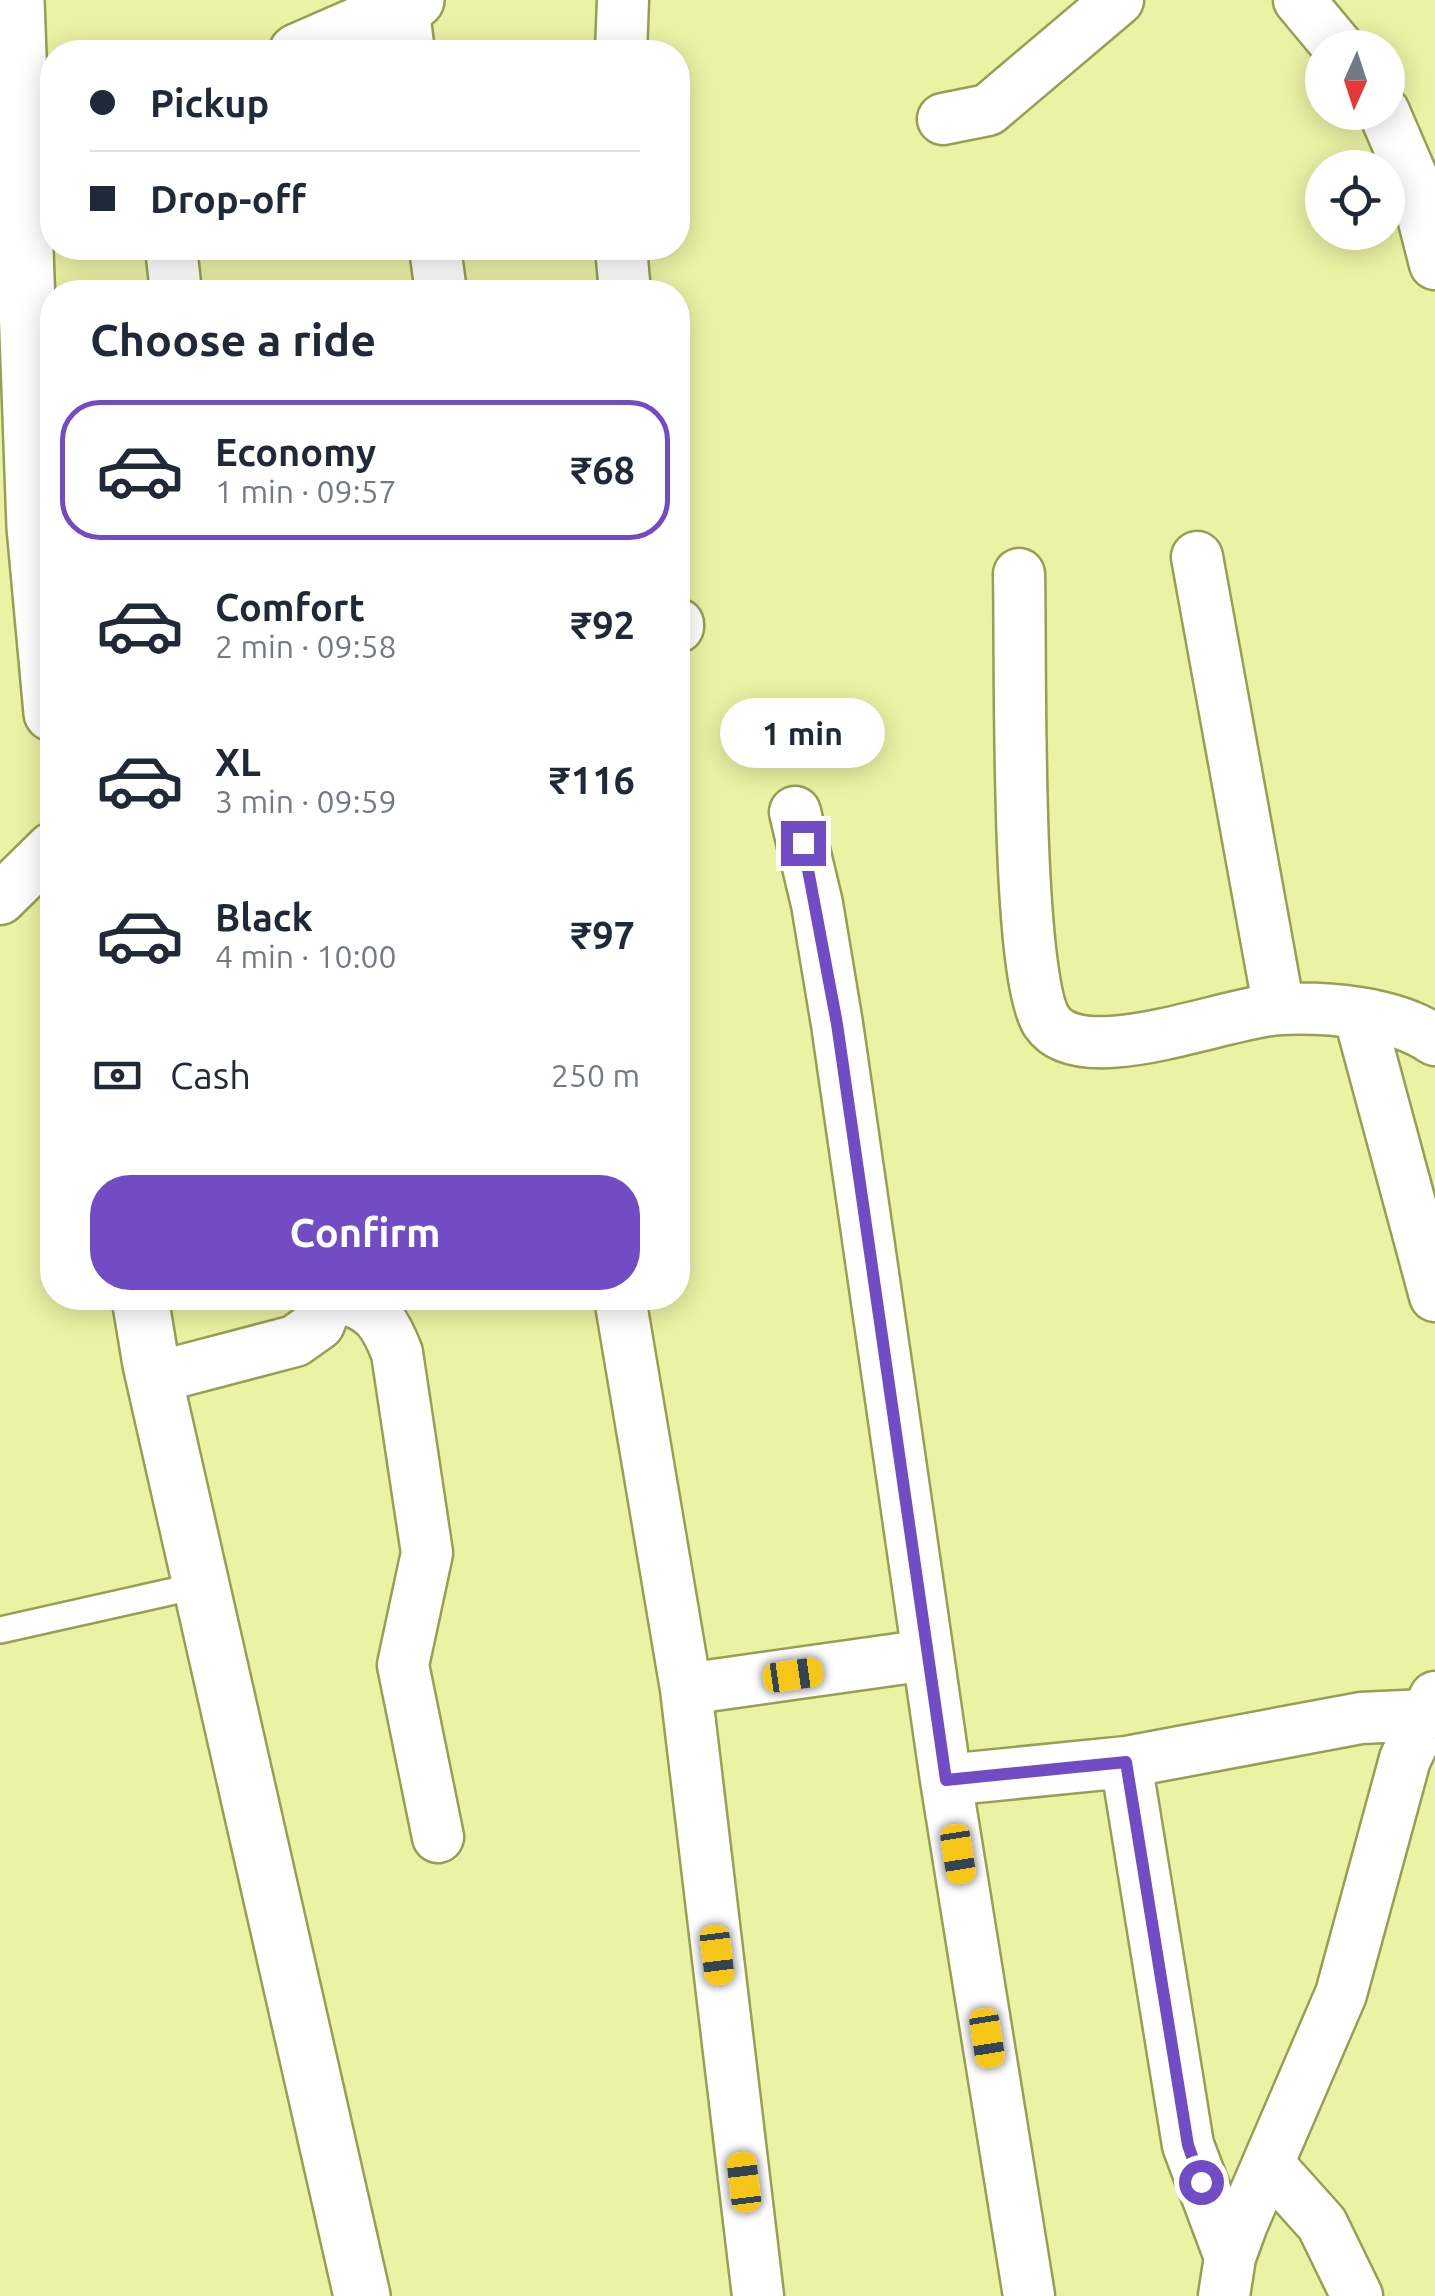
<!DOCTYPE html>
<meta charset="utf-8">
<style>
:root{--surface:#fff;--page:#f2f2f3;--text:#1f2937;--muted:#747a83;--line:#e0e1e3;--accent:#724cc5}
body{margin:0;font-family:Ubuntu,sans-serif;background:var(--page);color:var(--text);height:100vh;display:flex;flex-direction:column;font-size:38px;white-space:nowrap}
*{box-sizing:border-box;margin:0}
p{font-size:32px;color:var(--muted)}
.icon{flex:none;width:55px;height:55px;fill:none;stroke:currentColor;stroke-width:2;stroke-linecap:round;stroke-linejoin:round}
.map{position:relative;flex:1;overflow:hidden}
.sheet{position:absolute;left:40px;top:280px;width:650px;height:1030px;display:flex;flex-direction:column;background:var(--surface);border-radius:40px;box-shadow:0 5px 25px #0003}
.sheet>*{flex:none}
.hud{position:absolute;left:40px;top:40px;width:650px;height:220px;border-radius:40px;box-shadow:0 5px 25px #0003;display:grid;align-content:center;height:220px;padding:0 50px;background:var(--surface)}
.needle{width:65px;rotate:183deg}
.buttons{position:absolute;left:1305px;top:30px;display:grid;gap:20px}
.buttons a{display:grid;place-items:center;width:100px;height:100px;border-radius:50%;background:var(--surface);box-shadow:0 5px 25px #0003;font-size:50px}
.end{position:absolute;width:45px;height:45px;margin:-22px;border:12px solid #724cc5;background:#fff;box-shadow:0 0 0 5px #fff}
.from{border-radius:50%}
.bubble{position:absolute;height:70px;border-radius:35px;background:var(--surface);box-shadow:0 5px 25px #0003;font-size:32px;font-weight:700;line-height:70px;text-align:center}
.car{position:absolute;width:30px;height:60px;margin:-30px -15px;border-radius:12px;box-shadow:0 0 8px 2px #0007;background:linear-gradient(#f5c518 24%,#345 0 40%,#f5c518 0 76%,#345 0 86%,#f5c518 0)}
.hud b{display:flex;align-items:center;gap:35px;height:95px;font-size:38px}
.hud b+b{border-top:2px solid var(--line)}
.hud i{width:25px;height:25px;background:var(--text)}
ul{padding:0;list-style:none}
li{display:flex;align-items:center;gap:30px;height:140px;margin:0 20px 15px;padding:0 30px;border:5px solid transparent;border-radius:40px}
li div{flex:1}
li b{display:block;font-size:38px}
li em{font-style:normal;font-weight:700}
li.active{border-color:var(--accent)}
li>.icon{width:90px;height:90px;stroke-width:1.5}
h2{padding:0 50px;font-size:45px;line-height:120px}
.pay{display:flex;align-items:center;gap:25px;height:110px;padding:0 50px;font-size:38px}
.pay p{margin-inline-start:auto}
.button{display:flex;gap:20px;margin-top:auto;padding:20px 50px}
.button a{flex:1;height:115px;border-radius:40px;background:var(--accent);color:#fff;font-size:40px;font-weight:700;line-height:115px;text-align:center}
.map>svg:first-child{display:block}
</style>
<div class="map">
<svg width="1435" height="2296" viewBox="0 0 1435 2296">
<rect width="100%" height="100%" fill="#eaf2a4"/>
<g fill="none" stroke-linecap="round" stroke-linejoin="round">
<defs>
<path id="lane" d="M0 1630 201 1585"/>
<path id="street" d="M1299 0 1339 48
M403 5 409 52
M621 52 623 0
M1384 112 1414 182 1435 264
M943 119 988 110 1118 0
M171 248 176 292
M435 248 441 292
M621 248 625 292
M1197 557 1279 1009
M1019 574C1021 651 1015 975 1047 1022 1082 1073 1225 1012 1280 1009 1328 1007 1394 1012 1435 1040
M678 624V627
M795 812 817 904 837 1024 946 1780 1029 2296
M0 899 52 848
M1359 1014 1435 1296
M341 1298C375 1306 385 1322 397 1353L427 1553 403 1665 438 1837
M620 1298 686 1689 758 2296
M154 1378 295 1341 319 1324 329 1298
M686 1689 927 1655
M1126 1762 1188 2145 1230 2257
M946 1780 1126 1762 1361 1718 1426 1715
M1270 2166 1322 2224 1357 2296
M1224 2296 1230 2257 1242 2224 1341 1994 1405 1759 1435 1697"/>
<path id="secondary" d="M16 0 35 527 52 713
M297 52 416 0
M140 1298 151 1364 362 2296"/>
</defs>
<use href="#lane" stroke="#979f53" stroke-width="30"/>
<use href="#street" stroke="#979f53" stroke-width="55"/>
<use href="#secondary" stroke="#979f53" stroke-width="60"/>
<use href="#lane" stroke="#fff" stroke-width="25"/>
<use href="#street" stroke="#fff" stroke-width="50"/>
<use href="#secondary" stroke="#fff" stroke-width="55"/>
</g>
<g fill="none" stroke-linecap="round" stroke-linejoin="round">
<path stroke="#724cc5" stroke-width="12" d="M803 843 837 1024 946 1780 1126 1762 1188 2145 1201 2182"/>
</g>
</svg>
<div class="buttons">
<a><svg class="needle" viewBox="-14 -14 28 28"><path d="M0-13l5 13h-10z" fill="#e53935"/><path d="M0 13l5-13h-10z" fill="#747a83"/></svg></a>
<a><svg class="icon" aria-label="locate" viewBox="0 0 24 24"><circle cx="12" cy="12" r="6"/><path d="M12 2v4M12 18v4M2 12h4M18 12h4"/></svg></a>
</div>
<i class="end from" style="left:1201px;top:2182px"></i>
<i class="end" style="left:803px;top:843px"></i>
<div class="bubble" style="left:720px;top:698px;width:165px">1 min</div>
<i class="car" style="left:793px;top:1675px;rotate:82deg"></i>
<i class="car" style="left:958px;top:1854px;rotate:171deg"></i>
<i class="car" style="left:717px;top:1955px;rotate:173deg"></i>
<i class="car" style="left:987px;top:2038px;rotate:171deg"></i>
<i class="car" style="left:744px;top:2182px;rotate:353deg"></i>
<div class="hud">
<b><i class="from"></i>Pickup</b>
<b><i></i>Drop-off</b>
</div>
<section class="sheet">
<h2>Choose a ride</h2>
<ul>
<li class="active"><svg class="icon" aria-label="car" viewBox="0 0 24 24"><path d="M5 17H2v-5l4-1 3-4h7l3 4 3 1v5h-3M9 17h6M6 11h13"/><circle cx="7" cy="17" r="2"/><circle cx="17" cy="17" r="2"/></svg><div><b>Economy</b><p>1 min · 09:57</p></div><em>₹68</em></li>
<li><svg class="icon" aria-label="car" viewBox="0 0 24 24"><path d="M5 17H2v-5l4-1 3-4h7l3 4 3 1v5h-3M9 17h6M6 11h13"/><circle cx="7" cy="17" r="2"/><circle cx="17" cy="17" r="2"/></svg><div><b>Comfort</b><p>2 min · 09:58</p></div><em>₹92</em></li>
<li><svg class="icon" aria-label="car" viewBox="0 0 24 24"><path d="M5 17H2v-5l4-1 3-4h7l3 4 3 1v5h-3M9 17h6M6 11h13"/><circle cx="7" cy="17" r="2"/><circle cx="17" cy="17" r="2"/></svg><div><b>XL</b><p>3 min · 09:59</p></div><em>₹116</em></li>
<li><svg class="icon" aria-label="car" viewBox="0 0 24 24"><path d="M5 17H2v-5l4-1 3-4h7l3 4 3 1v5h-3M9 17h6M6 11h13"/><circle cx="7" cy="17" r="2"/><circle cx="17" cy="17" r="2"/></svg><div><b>Black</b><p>4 min · 10:00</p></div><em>₹97</em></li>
</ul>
<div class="pay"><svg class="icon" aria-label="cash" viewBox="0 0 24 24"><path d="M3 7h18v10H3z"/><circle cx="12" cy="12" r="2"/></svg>Cash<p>250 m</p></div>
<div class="button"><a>Confirm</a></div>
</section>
</div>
